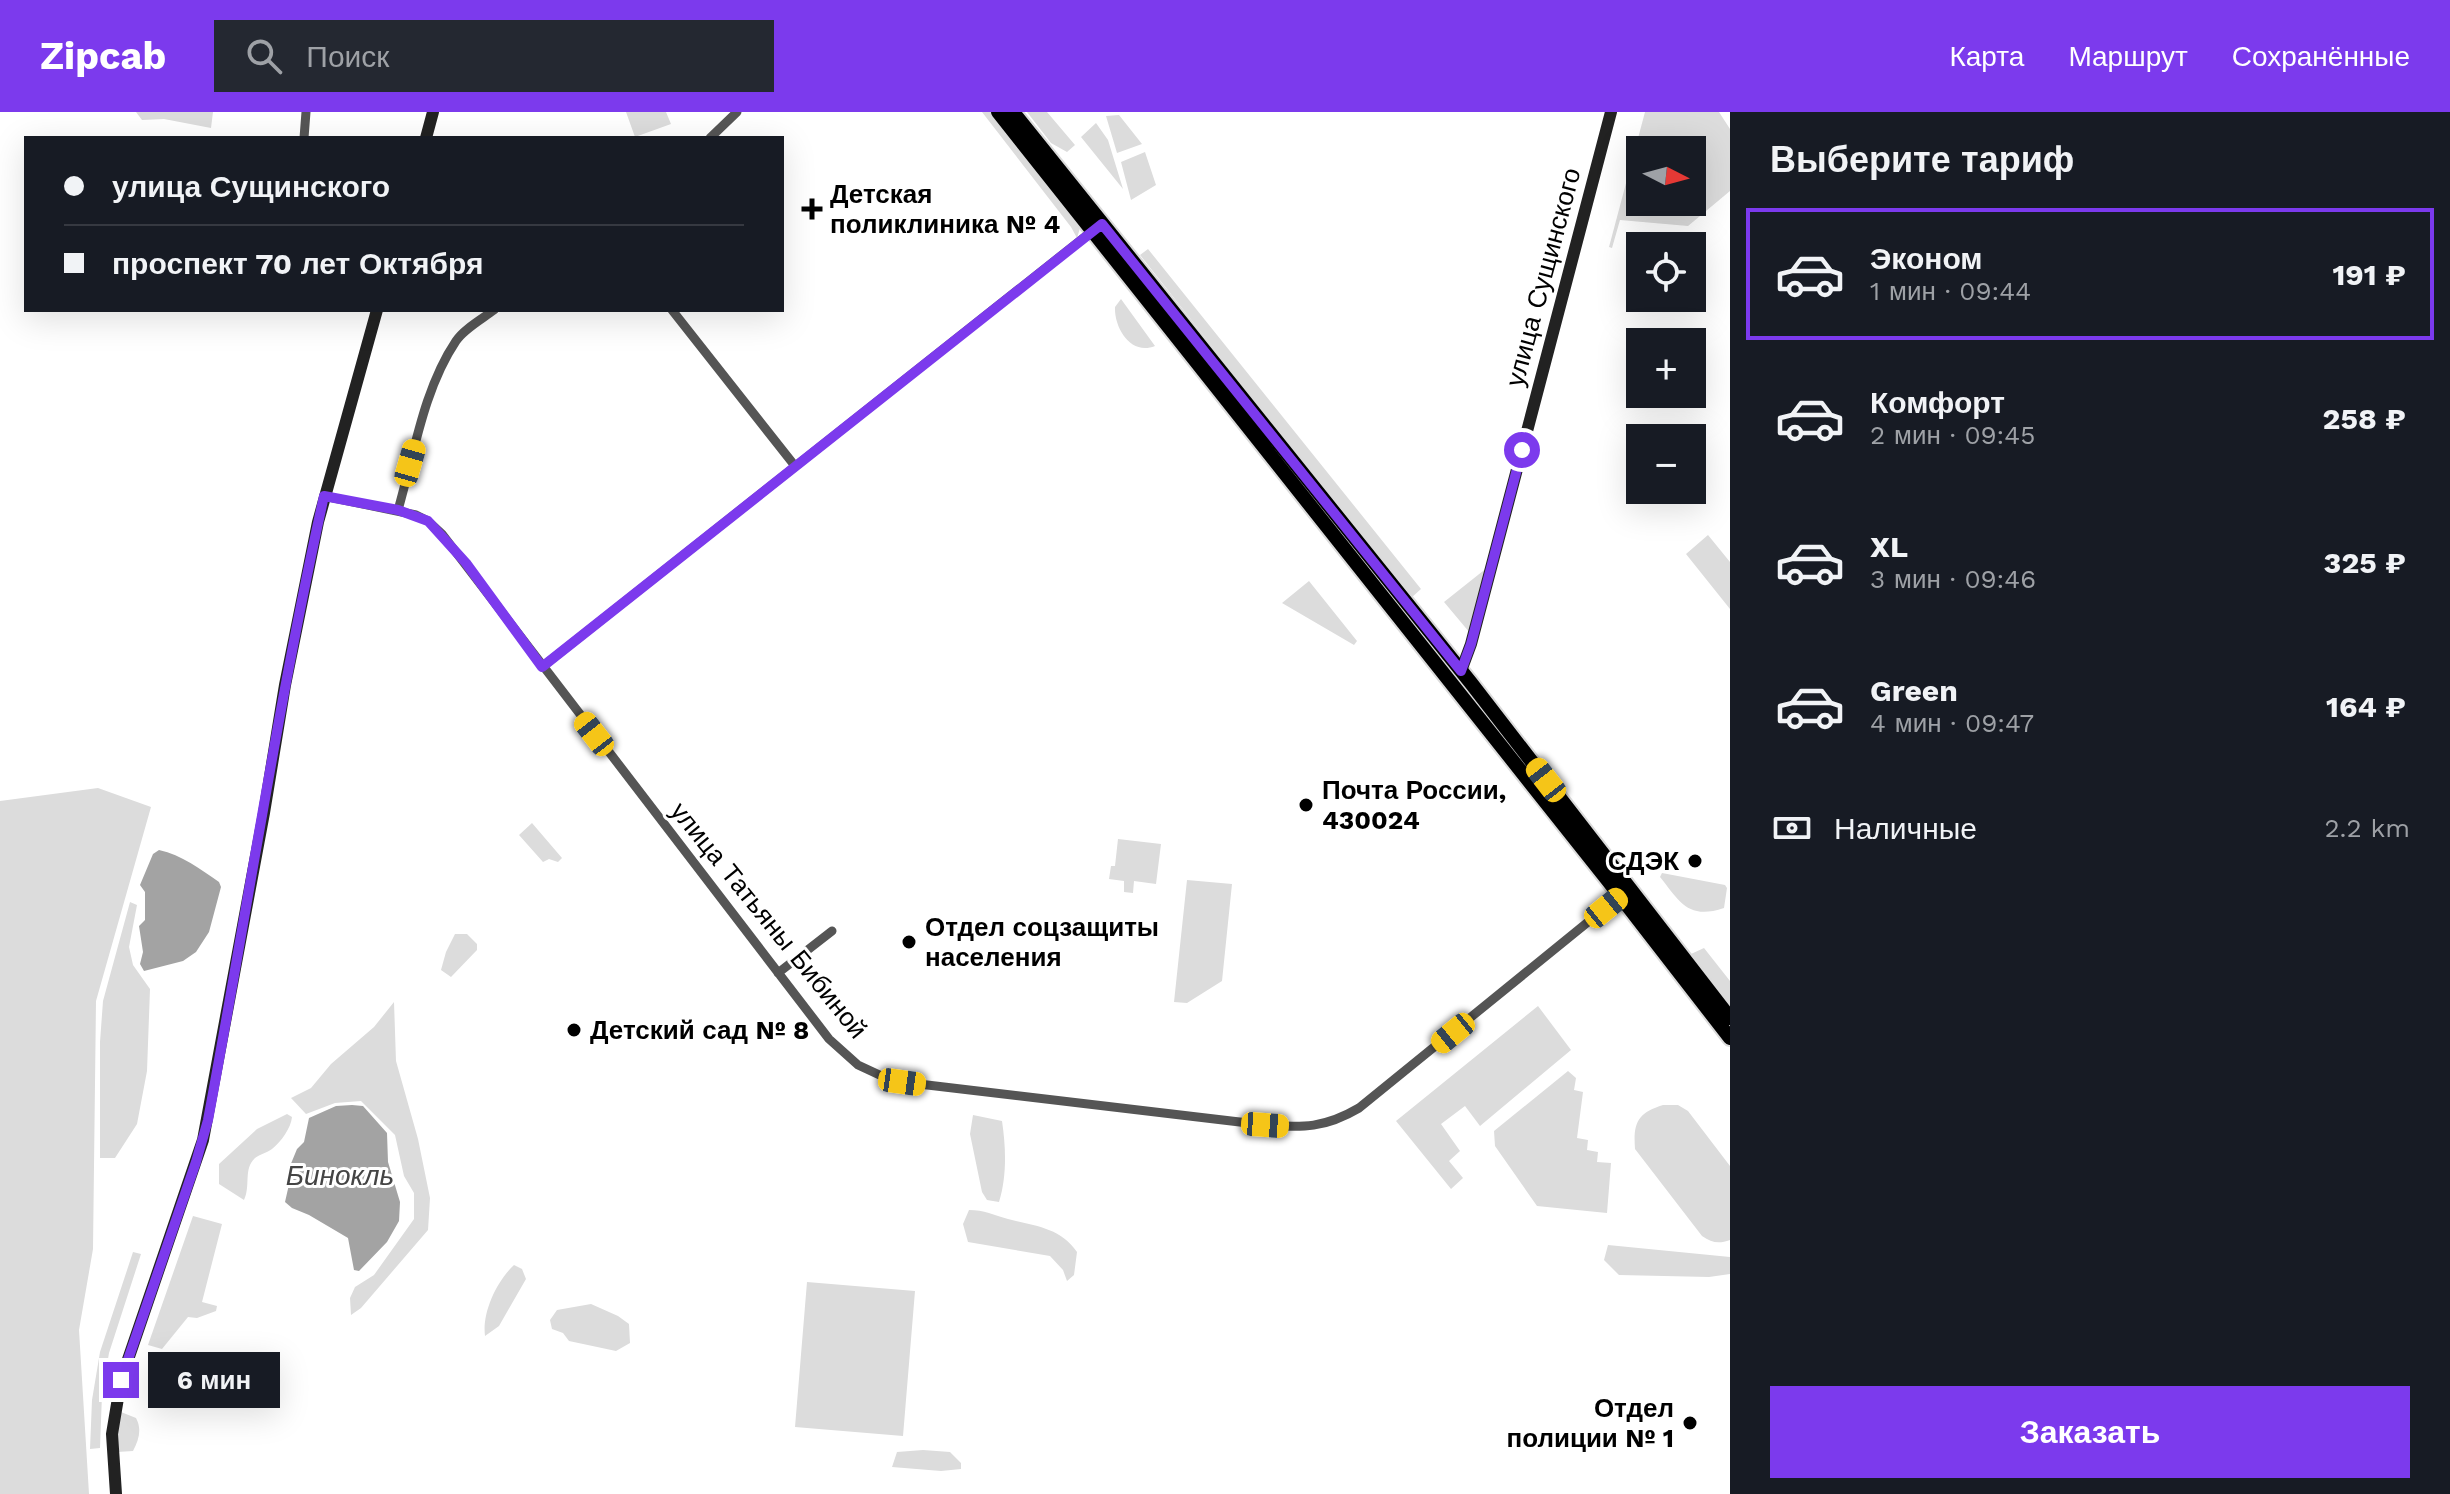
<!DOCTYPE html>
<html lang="ru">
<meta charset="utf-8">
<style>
:root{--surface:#171b24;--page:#242831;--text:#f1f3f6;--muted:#9ea1a6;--line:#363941;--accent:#7c3aed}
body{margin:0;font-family:"Work Sans",sans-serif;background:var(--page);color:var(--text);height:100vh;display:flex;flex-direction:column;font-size:30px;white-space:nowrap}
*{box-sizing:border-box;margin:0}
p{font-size:26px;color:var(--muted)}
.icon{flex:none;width:44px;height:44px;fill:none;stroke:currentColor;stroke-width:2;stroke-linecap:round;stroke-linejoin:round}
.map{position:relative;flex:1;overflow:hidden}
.side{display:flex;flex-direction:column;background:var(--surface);width:720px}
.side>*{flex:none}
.guide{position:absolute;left:24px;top:24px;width:760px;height:176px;border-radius:0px;box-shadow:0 8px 32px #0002;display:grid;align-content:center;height:176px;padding:0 40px;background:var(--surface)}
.needle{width:52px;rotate:96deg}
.buttons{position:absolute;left:1626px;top:24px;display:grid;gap:16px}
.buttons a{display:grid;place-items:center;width:80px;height:80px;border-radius:0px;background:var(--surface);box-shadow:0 8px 32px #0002;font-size:40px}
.end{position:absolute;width:36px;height:36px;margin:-18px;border:10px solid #7c3aed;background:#fff;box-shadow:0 0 0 4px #fff}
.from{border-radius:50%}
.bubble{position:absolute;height:56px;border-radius:0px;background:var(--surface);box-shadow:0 8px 32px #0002;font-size:26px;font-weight:700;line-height:56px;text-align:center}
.car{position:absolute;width:24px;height:48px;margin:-24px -12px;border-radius:10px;box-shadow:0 0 6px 2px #0007;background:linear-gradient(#f5c518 24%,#345 0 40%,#f5c518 0 76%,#345 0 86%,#f5c518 0)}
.guide b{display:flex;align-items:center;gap:28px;height:76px;font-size:30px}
.guide b+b{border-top:2px solid var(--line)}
.guide i{width:20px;height:20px;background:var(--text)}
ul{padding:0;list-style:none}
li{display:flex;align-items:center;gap:24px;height:132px;margin:0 16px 12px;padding:0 24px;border:4px solid transparent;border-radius:0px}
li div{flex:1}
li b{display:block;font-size:30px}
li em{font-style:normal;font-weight:700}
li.current{border-color:var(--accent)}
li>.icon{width:72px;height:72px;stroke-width:1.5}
h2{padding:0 40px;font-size:36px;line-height:96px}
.pay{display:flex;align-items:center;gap:20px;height:88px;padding:0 40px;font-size:30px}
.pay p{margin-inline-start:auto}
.button{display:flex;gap:16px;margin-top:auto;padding:16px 40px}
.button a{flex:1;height:92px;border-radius:0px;background:var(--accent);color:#fff;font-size:32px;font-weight:700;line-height:92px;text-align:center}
header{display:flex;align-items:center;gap:48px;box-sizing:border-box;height:112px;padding:0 40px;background:var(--accent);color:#fff}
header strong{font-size:38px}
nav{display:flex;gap:44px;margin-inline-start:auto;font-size:28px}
.search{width:560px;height:72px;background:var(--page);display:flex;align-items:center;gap:20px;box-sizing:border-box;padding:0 28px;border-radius:0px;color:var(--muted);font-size:30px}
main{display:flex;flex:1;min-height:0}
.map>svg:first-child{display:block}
</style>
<header>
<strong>Zipcab</strong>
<div class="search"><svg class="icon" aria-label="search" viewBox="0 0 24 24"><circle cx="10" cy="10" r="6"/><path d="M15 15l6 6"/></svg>Поиск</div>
<nav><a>Карта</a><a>Маршрут</a><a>Сохранённые</a></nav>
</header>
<main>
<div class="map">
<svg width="1730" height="1382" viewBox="0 0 1730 1382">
<rect width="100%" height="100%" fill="#fff"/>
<path fill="#dcdcdc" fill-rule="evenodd" d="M136 0H213L211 16 164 7 142 8Z
M626 0H666L671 12 635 25Z
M982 0H990L1080 116 1077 126 1071 115Z
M1027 0H1047L1075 33 1067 40 1051 31Z
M1645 0H1719L1730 17V79L1688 114 1620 108 1612 136 1609 135ZM1640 38H1692V90H1640Z
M1119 3 1142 32 1117 41 1106 4Z
M1096 11 1108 28 1123 77 1081 25Z
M1145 40 1156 73 1131 88 1121 50Z
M1148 137 1421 477 1411 486 1140 143Z
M1121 187 1155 234C1131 244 1114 216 1115 195Z
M1708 423 1730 450V497L1686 442Z
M1488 455 1470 521 1444 490Z
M1309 469 1357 529 1354 533 1282 491Z
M98 676 151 695 96 889 93 1137 79 1218 89 1382H0V689Z
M532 711 562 746 558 750 549 747 543 750 519 723Z
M1118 727 1161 732 1156 772 1134 769 1133 781 1124 780V769L1109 767 1111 754H1115Z
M1662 761 1725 773 1727 776 1724 796C1688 808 1680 790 1660 765Z
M1187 768 1232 772 1222 869 1187 891 1174 890Z
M130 790 137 793 129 835 133 853 150 877 147 959 137 1012 115 1046H100V930L103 889Z
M455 822H467L477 832V838L451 865 441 858 446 840Z
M1704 836 1730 869V893L1691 842Z
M394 890 396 949 418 1027 430 1086 428 1118 361 1196 351 1203 350 1186 355 1175 374 1163 414 1107V1081L404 1064 395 1023 361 989 335 991 306 1002 291 986 311 976 331 952 374 915Z
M1538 894 1571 938 1480 1014 1465 994 1441 1012 1460 1039 1449 1049 1463 1066 1451 1077 1396 1009Z
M1568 959 1576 966 1574 978 1583 980 1577 1026 1588 1028 1587 1038 1598 1040 1597 1050 1611 1051 1607 1101 1537 1094 1495 1034 1494 1019Z
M1663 993H1678L1688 999 1730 1054V1128C1719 1132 1712 1131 1702 1124L1635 1037C1633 1010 1638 1001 1663 993Z
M287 1002 292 1005C291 1016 281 1030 272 1037 267 1041 260 1042 255 1046 243 1057 251 1074 244 1088L219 1072V1052L257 1017Z
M973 1003 1002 1009C1006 1036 1007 1064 999 1090L987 1088 982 1080 970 1022Z
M969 1098C984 1098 994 1103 1008 1107 1034 1114 1060 1115 1077 1140L1074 1163 1067 1169 1063 1158 1050 1144 968 1130 963 1112Z
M193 1104 222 1112 202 1190 217 1194 216 1199 197 1206 188 1205 162 1237 148 1233Z
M1608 1133 1730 1145V1162L1709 1165 1619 1163 1604 1148Z
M133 1140 141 1142 109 1241 102 1282 100 1336 90 1337 92 1288 100 1240Z
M514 1153 522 1157 526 1167 499 1214 485 1224C482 1201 496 1170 514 1153Z
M807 1170 915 1179 903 1324 795 1315Z
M591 1192 618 1204 629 1212 630 1231 616 1239 569 1229 563 1221 552 1217 550 1208 557 1198Z
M121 1300 136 1306C142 1317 139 1328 133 1339L117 1340 118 1301Z
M923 1338 950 1340 961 1351V1357L941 1359 892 1355 897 1340Z"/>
<path fill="#a3a3a3" d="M159 738C182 743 200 757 219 770L221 775 209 820 196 840 183 849 144 859 140 852 143 840 139 814 145 808V780L140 773 153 742Z
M352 993 363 994 387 1021 388 1050 400 1090 399 1109 387 1130 359 1159 354 1158 348 1126 309 1103 292 1096 285 1090 290 1068V1054L297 1037 304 1030 309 1006 336 994Z"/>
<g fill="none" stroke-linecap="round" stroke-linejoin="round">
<defs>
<path id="primary" d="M998 0 1609 770 1730 926
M1013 0 1471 571 1730 906"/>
</defs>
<use href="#primary" stroke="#dbdbdb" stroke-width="18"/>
<path stroke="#555" stroke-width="9" d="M304 26 306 0
M710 26 737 0
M672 198 795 354
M324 384 416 403 428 409 442 422 829 927 858 953 886 966 902 970 1265 1013C1303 1016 1325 1016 1359 996L1620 784
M398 398C414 343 423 278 456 229 464 217 482 207 494 198
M542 555 1091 120
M778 861 832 819"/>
<path stroke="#222" stroke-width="12" d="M426 26 433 0
M1461 559 1471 532 1611 0
M116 1382 112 1322 121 1268 203 1028 264 701 285 573 318 410 377 198"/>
<use href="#primary" stroke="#000" stroke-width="14"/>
</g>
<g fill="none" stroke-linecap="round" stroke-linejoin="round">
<path stroke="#7c3aed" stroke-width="10" d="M121 1268 196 1050 208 1008C247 800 278 591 324 384L398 398 428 409 466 451 542 555 1102 112 1461 559 1471 532 1522 338"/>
</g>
<g fill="#000" stroke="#fff" stroke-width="3">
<path d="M808 85h8v8h8v8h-8v8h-8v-8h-8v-8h8z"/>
<circle cx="1306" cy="693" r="8"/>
<circle cx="1695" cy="749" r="8"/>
<circle cx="909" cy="830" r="8"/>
<circle cx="574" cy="918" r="8"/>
<circle cx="1690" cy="1311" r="8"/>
</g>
<g text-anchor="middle" stroke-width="6" stroke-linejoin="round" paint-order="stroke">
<g font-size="26" font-weight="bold" fill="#000" stroke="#fff" text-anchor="start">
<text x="830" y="91">Детская<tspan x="830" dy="30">поликлиника № 4</tspan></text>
<text x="1322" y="687">Почта России,<tspan x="1322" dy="30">430024</tspan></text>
<text x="1679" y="758" text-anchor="end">СДЭК</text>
<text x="925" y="824">Отдел соцзащиты<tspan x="925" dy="30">населения</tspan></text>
<text x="590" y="927">Детский сад № 8</text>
<text x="1674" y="1305" text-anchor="end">Отдел<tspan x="1674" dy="30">полиции № 1</tspan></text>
</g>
<g font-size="26" fill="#000" stroke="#fff">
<text transform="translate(1543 165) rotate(-75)" y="9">улица Сущинского</text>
<text transform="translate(769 808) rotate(51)" y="9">улица Татьяны Бибиной</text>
</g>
<g font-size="28" font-style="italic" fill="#444" stroke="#fff">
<text x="340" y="1073">Бинокль</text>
</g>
</g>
</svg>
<div class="buttons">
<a><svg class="needle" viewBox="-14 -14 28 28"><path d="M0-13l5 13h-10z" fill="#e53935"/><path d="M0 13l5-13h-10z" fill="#9ea1a6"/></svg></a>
<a><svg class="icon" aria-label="locate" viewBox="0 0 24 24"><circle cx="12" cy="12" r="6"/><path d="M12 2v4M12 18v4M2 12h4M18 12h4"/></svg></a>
<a>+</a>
<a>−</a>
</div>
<i class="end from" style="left:1522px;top:338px"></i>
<i class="end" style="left:121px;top:1268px"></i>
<div class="bubble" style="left:148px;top:1240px;width:132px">6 мин</div>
<i class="car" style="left:410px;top:351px;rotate:16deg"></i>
<i class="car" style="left:594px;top:622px;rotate:322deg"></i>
<i class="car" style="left:1546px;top:668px;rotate:322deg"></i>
<i class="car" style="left:1606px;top:796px;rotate:51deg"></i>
<i class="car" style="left:1453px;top:921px;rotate:231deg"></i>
<i class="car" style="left:902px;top:970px;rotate:98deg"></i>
<i class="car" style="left:1265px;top:1013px;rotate:94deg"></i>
<div class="guide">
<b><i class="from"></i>улица Сущинского</b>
<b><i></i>проспект 70 лет Октября</b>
</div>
</div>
<section class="side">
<h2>Выберите тариф</h2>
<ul>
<li class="current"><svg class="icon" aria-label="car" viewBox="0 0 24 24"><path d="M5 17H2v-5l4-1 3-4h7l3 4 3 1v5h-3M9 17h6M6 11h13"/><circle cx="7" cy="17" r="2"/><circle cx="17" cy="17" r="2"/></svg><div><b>Эконом</b><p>1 мин · 09:44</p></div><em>191 ₽</em></li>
<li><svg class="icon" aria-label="car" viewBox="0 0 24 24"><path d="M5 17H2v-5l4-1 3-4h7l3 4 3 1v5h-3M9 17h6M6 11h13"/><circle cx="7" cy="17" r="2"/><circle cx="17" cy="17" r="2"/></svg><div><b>Комфорт</b><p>2 мин · 09:45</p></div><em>258 ₽</em></li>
<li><svg class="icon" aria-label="car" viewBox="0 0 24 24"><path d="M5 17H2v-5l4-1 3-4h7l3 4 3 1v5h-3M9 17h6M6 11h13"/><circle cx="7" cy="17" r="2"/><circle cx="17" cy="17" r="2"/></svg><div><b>XL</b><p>3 мин · 09:46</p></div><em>325 ₽</em></li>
<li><svg class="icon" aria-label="car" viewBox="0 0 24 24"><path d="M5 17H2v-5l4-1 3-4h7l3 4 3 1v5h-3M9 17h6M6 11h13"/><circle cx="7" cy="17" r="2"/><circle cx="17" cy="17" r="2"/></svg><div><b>Green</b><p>4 мин · 09:47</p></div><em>164 ₽</em></li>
</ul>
<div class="pay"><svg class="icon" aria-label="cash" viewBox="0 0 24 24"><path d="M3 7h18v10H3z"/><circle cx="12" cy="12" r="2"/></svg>Наличные<p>2.2 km</p></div>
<div class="button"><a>Заказать</a></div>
</section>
</main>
